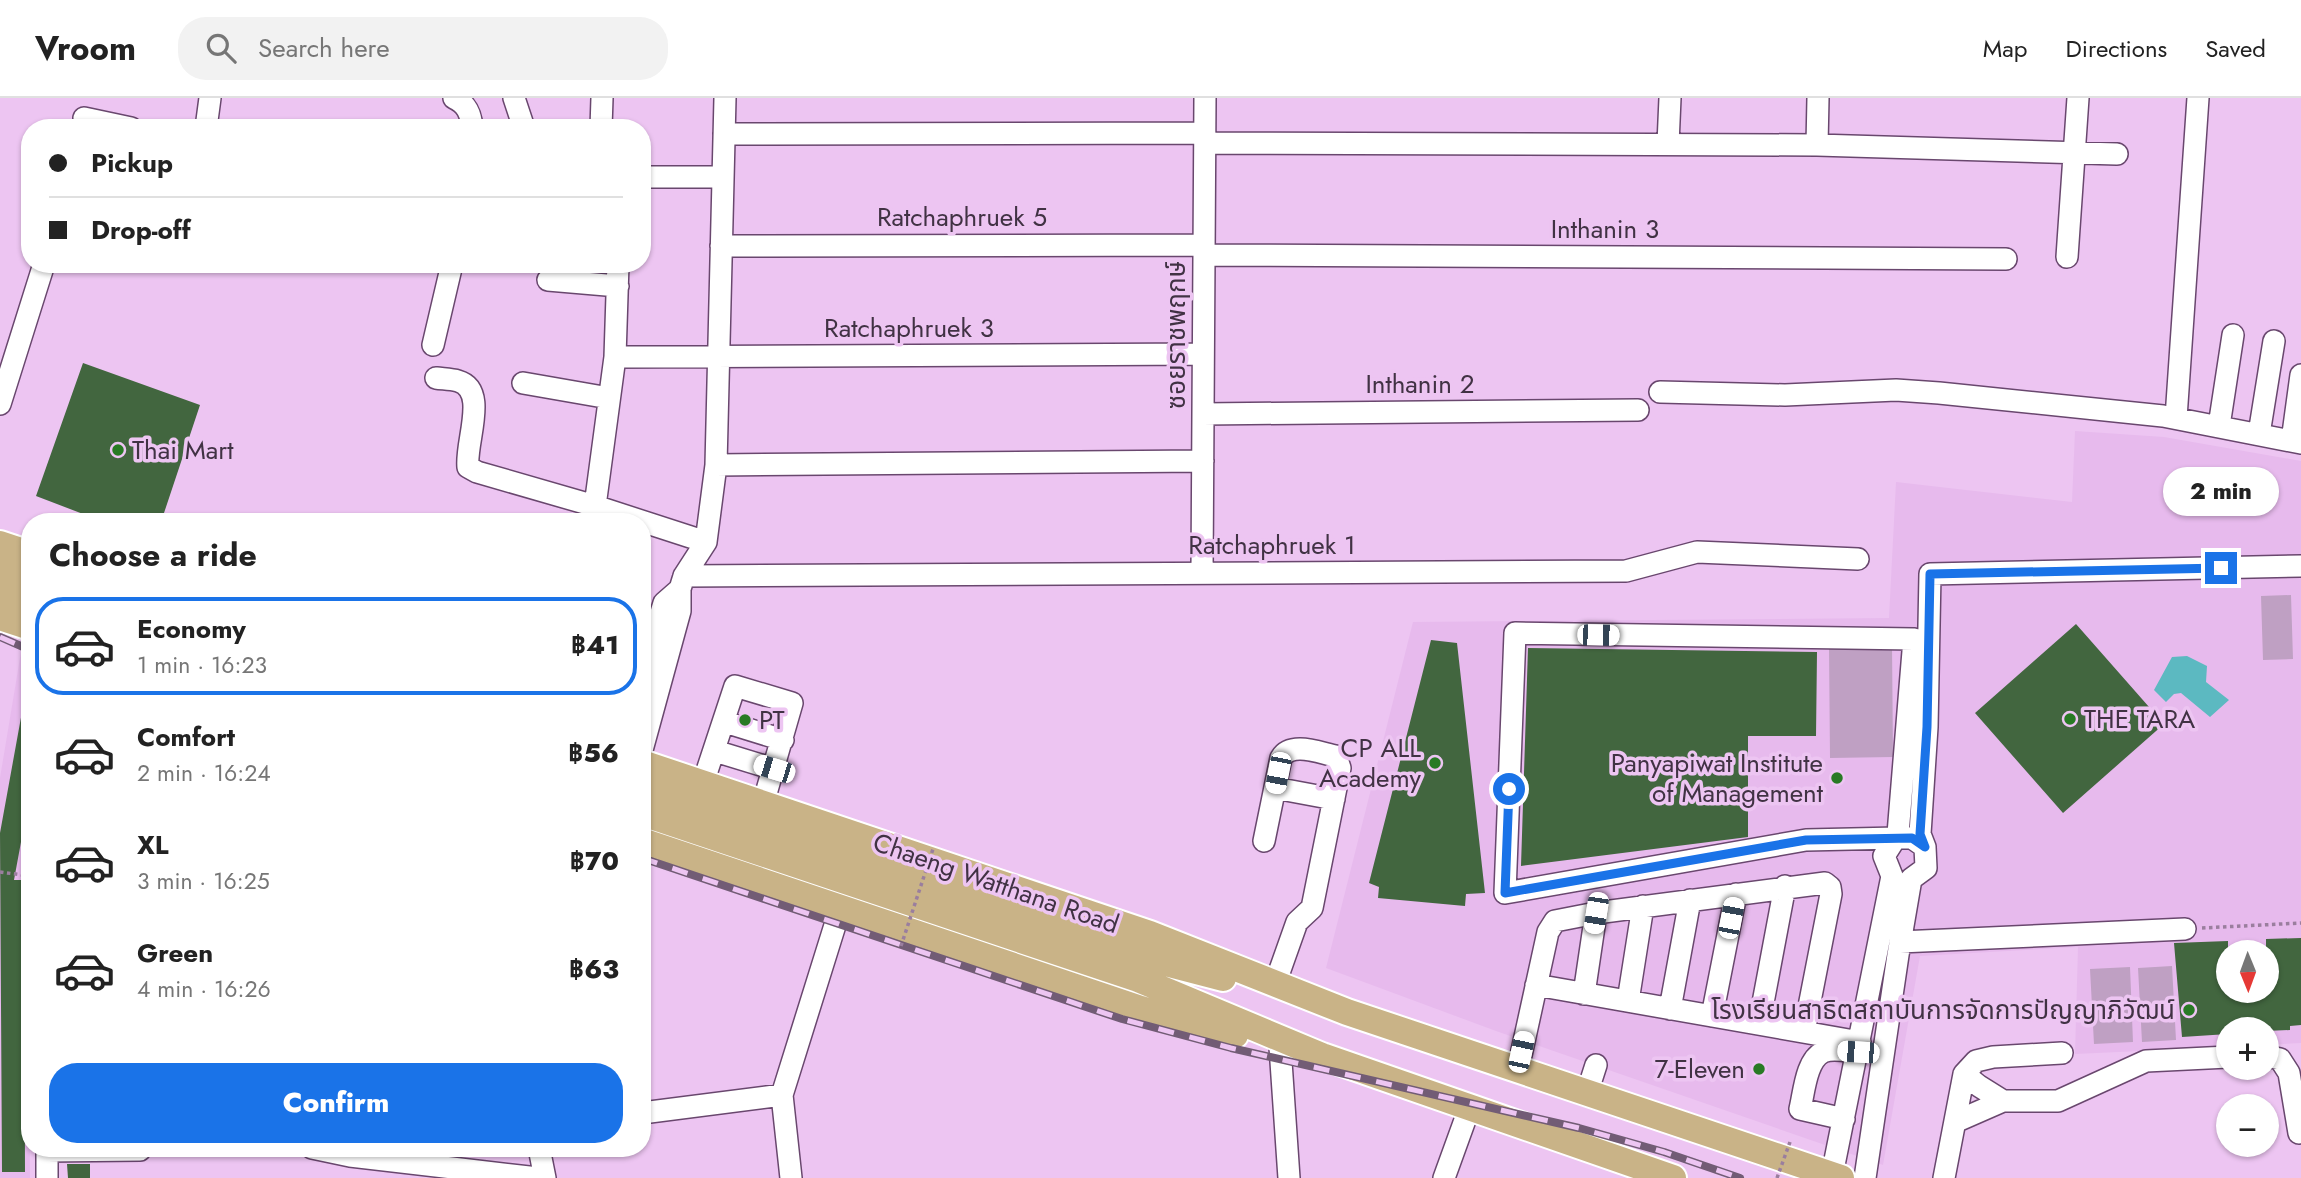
<!DOCTYPE html>
<meta charset="utf-8">
<style>
:root{--surface:#fff;--page:#f2f2f2;--text:#222;--muted:#767676;--line:#e0e0e0;--accent:#1a73e8}
body{margin:0;font-family:Jost,"Noto Sans Thai",sans-serif;background:var(--page);color:var(--text);height:100vh;display:flex;flex-direction:column;font-size:26px;white-space:nowrap}
*{box-sizing:border-box;margin:0}
p{font-size:23px;color:var(--muted)}
.icon{flex:none;width:38px;height:38px;fill:none;stroke:currentColor;stroke-width:2;stroke-linecap:round;stroke-linejoin:round}
.map{position:relative;flex:1;overflow:hidden}
.sheet{position:absolute;left:21px;top:415px;width:630px;height:644px;display:flex;flex-direction:column;background:var(--surface);border-radius:28px;box-shadow:0 2px 5px #0004}
.sheet>*{flex:none}
.guide{position:absolute;left:21px;top:21px;width:630px;height:154px;border-radius:28px;box-shadow:0 2px 5px #0004;display:grid;align-content:center;height:154px;padding:0 28px;background:var(--surface)}
.needle{width:46px;rotate:179deg}
.controls{position:absolute;left:2216px;top:842px;display:grid;gap:14px}
.controls a{display:grid;place-items:center;width:63px;height:63px;border-radius:50%;background:var(--surface);box-shadow:0 2px 5px #0004;font-size:35px}
.end{position:absolute;width:32px;height:32px;margin:-16px;border:9px solid #1a73e8;background:#fff;box-shadow:0 0 0 4px #fff}
.from{border-radius:50%}
.bubble{position:absolute;height:49px;border-radius:24px;background:var(--surface);box-shadow:0 2px 5px #0004;font-size:23px;font-weight:800;line-height:49px;text-align:center}
.car{position:absolute;width:21px;height:42px;margin:-21px -10px;border-radius:9px;box-shadow:0 0 5px 2px #0007;background:linear-gradient(#fff 24%,#345 0 40%,#fff 0 76%,#345 0 86%,#fff 0)}
.guide b{display:flex;align-items:center;gap:24px;height:66px;font-size:26px}
.guide b+b{border-top:2px solid var(--line)}
.guide i{width:18px;height:18px;background:var(--text)}
ul{padding:0;list-style:none}
li{display:flex;align-items:center;gap:21px;height:98px;margin:0 14px 10px;padding:0 14px;border:4px solid transparent;border-radius:28px}
li div{flex:1}
li b{display:block;font-size:26px}
li em{font-style:normal;font-weight:800}
li.active{border-color:var(--accent)}
li>.icon{width:63px;height:63px;stroke-width:1.5}
h2{padding:0 28px;font-size:32px;line-height:84px}
.primary-button{display:flex;gap:14px;margin-top:auto;padding:14px 28px}
.primary-button a{flex:1;height:80px;border-radius:28px;background:var(--accent);color:#fff;font-size:28px;font-weight:800;line-height:80px;text-align:center}
header{display:flex;align-items:center;gap:42px;box-sizing:border-box;height:98px;padding:0 35px;background:var(--surface);border-bottom:2px solid var(--line)}
header strong{font-size:33px}
nav{display:flex;gap:38px;margin-inline-start:auto;font-size:24px}
.search{width:490px;height:63px;background:var(--page);display:flex;align-items:center;gap:18px;box-sizing:border-box;padding:0 24px;border-radius:28px;color:var(--muted);font-size:26px}
.map>svg:first-child{display:block}
</style>
<header>
<strong>Vroom</strong>
<div class="search"><svg class="icon" aria-label="search" viewBox="0 0 24 24"><circle cx="10" cy="10" r="6"/><path d="M15 15l6 6"/></svg>Search here</div>
<nav><a>Map</a><a>Directions</a><a>Saved</a></nav>
</header>
<div class="map">
<svg width="2301" height="1080" viewBox="0 0 2301 1080">
<rect width="100%" height="100%" fill="#edc5f2"/>
<path fill="#e7baed" fill-rule="evenodd" d="M2075 333 2164 339 2301 363V945L2266 947V931H2228V949L2075 956 2078 849 1920 858 1883 1067 1496 933 1326 870 1413 524 1889 520 1896 384 2072 404ZM2228 854H2266V892H2228Z
M22 548 30 551V764L27 780 30 1080H0V680Z"/>
<path fill="#bfa0c3" d="M2291 497 2293 561 2263 562 2261 498Z
M1892 547 1893 659 1830 660 1829 548Z
M2172 868 2176 942 2142 944 2138 870Z
M2130 869 2133 944 2094 946 2090 871Z"/>
<path fill="#5cb9c1" d="M2187 558 2207 568 2206 584 2229 602 2210 619 2181 595 2174 596 2166 604 2154 592 2172 559Z"/>
<path fill="#42663f" d="M83 265 200 307 161 424H104L36 398Z
M2076 526 2164 626 2063 715 1975 615Z
M1431 542 1457 545 1485 795 1466 796 1465 808 1378 800 1379 789 1369 785Z
M1528 550 1817 554 1816 638H1748V739L1521 768Z
M22 614H30V695L14 782H24L25 1074H2L0 735Z
M2301 840V927L2290 928V932L2266 933V931H2228V936L2182 939 2174 845 2228 843V892H2266V841Z
M67 1066H90V1080H68Z"/>
<g fill="none" stroke-linecap="round" stroke-linejoin="round">
<defs>
<path id="minor" d="M454 0C467 6 471 16 472 30
M514 0 524 30
M84 20 131 30
M206 30 210 0
M601 30 602 0
M724 36 1205 35
M1205 45 1817 47 2117 56
M1668 46 1670 0
M1817 47 1818 0
M642 79H723
M721 148 1204 147
M1204 157 2006 161
M2067 159 2078 0
M548 182 618 188
M433 247 452 166
M615 259 1203 256
M436 280C443 281 451 281 458 283 489 292 465 344 468 369L477 374 595 408 706 444
M523 285 609 300
M1660 294 1785 297 1896 292 1939 295 2163 318 2301 345
M0 306 44 166
M1203 316 1638 312
M2176 320 2198 0
M2219 328 2233 237
M2259 336 2274 243
M2292 343 2301 277
M716 367 1203 363
M595 408 615 259 618 166
M1202 475 1205 0
M684 478 1626 473 1697 454 1858 461
M642 578 664 505 680 491
M725 624 783 642
M642 652 680 513V491L684 478 706 444 716 367 725 0
M715 653 774 671
M703 685 735 588 792 605 763 706
M1275 690 1334 701
M1264 743 1281 660C1291 643 1320 655 1336 658L1340 670 1312 810 1297 824 1275 886
M1900 844 2185 831
M1536 887 1860 944
M1584 896 1596 815
M1628 903 1643 808
M1670 911 1690 802
M1712 918 1736 796
M1759 926 1785 788
M1280 949 1289 1080
M2266 958 2280 961 2289 975 2299 1035
M1518 971 1548 834 1555 823 1596 815 1825 785 1830 789 1831 796 1804 934
M1964 976 1979 988 2003 1003H2058L2146 963 2228 959
M1587 995 1596 967
M642 1015 782 997
M1844 1021 1800 1011C1804 995 1806 962 1823 954 1832 950 1846 953 1856 954
M1955 1024 2003 1003
M47 1050V1080
M312 1050 350 1058 538 1080
M539 1050 545 1080
M47 1053 140 1052
M1832 1077 1892 778 1884 758 1898 736 1914 541 1515 535 1505 795 1806 742 1897 740H1912L1925 749
M791 1080 782 997 841 808
M1444 1080 1469 1011
M1865 1080 1898 857 1911 781 1926 770 1925 749 1920 736 1927 629 1930 476 2301 468
M1944 1080 1964 976 1976 963 1993 959 2062 955"/>
<path id="major" d="M0 446 30 456
M0 471 30 482
M0 495 30 505
M0 519 30 529
M642 665 1150 836 1347 914 1841 1080
M642 691 1150 861 1223 880
M642 715 1138 881 1322 958 1673 1080
M642 743 1141 911 1235 937"/>
</defs>
<use href="#minor" stroke="#69476e" stroke-width="24"/>
<use href="#major" stroke="#fff" stroke-width="30"/>
<path stroke="#9a7e9e" stroke-width="3.5" stroke-dasharray="3.5 3.5" stroke-linecap="butt" d="M0 774 30 778
M2202 830 2301 825"/>
<use href="#minor" stroke="#fff" stroke-width="21"/>
<use href="#major" stroke="#c9b387" stroke-width="26"/>
<defs>
<path id="rail" d="M0 539 30 552
M642 760 1122 921 1231 950 1579 1030 1664 1054 1740 1080"/>
</defs>
<use href="#rail" stroke="#725c75" stroke-width="8"/>
<use href="#rail" stroke="#edc5f2" stroke-width="5" stroke-dasharray="16" stroke-linecap="butt"/>
<path stroke="#9a7e9e" stroke-width="3.5" stroke-dasharray="3.5 3.5" stroke-linecap="butt" d="M901 848 933 751
M1777 1080 1790 1044"/>
</g>
<g fill="none" stroke-linecap="round" stroke-linejoin="round">
<path stroke="#1a73e8" stroke-width="9" d="M1509 691 1505 795 1806 742 1912 740 1925 749 1920 736 1927 629 1930 476 2221 470"/>
</g>
<g fill="#287a24" stroke="#edc5f2" stroke-width="2.5">
<circle cx="118" cy="352" r="7"/>
<circle cx="2070" cy="621" r="7"/>
<circle cx="745" cy="622" r="7"/>
<circle cx="1435" cy="665" r="7"/>
<circle cx="1837" cy="680" r="7"/>
<circle cx="2189" cy="912" r="7"/>
<circle cx="1759" cy="971" r="7"/>
</g>
<g text-anchor="middle" stroke-width="7" stroke-linejoin="round" paint-order="stroke">
<g font-size="26" fill="#413244" stroke="#edc5f2">
<text x="962" y="128">Ratchaphruek 5</text>
<text x="1605" y="140">Inthanin 3</text>
<text x="909" y="239">Ratchaphruek 3</text>
<text transform="translate(1176 237) rotate(-90)" y="9">ซอยราชพฤกษ์</text>
<text x="1420" y="295">Inthanin 2</text>
<text x="1272" y="456">Ratchaphruek 1</text>
<text transform="translate(996 785) rotate(19)" y="9">Chaeng Watthana Road</text>
</g>
<g font-size="26" fill="#413244" stroke="#edc5f2" text-anchor="end">
<text x="132" y="361" text-anchor="start">Thai Mart</text>
<text x="2084" y="630" text-anchor="start">THE TARA</text>
<text x="759" y="631" text-anchor="start">PT</text>
<text x="1421" y="659">CP ALL<tspan x="1421" dy="30">Academy</tspan></text>
<text x="1823" y="674">Panyapiwat Institute<tspan x="1823" dy="30">of Management</tspan></text>
<text x="2175" y="921">โรงเรียนสาธิตสถาบันการจัดการปัญญาภิวัฒน์</text>
<text x="1745" y="980">7-Eleven</text>
</g>
</g>
</svg>
<div class="controls">
<a><svg class="needle" viewBox="-14 -14 28 28"><path d="M0-13l5 13h-10z" fill="#e53935"/><path d="M0 13l5-13h-10z" fill="#767676"/></svg></a>
<a>+</a>
<a>−</a>
</div>
<i class="end from" style="left:1509px;top:691px"></i>
<i class="end" style="left:2221px;top:470px"></i>
<div class="bubble" style="left:2163px;top:369px;width:116px">2 min</div>
<i class="car" style="left:1598px;top:537px;rotate:91deg"></i>
<i class="car" style="left:774px;top:671px;rotate:287deg"></i>
<i class="car" style="left:1278px;top:675px;rotate:191deg"></i>
<i class="car" style="left:1596px;top:815px;rotate:189deg"></i>
<i class="car" style="left:1731px;top:820px;rotate:11deg"></i>
<i class="car" style="left:1521px;top:954px;rotate:12deg"></i>
<i class="car" style="left:1858px;top:954px;rotate:274deg"></i>
<div class="guide">
<b><i class="from"></i>Pickup</b>
<b><i></i>Drop-off</b>
</div>
<section class="sheet">
<h2>Choose a ride</h2>
<ul>
<li class="active"><svg class="icon" aria-label="car" viewBox="0 0 24 24"><path d="M5 17H2v-5l4-1 3-4h7l3 4 3 1v5h-3M9 17h6M6 11h13"/><circle cx="7" cy="17" r="2"/><circle cx="17" cy="17" r="2"/></svg><div><b>Economy</b><p>1 min · 16:23</p></div><em>฿41</em></li>
<li><svg class="icon" aria-label="car" viewBox="0 0 24 24"><path d="M5 17H2v-5l4-1 3-4h7l3 4 3 1v5h-3M9 17h6M6 11h13"/><circle cx="7" cy="17" r="2"/><circle cx="17" cy="17" r="2"/></svg><div><b>Comfort</b><p>2 min · 16:24</p></div><em>฿56</em></li>
<li><svg class="icon" aria-label="car" viewBox="0 0 24 24"><path d="M5 17H2v-5l4-1 3-4h7l3 4 3 1v5h-3M9 17h6M6 11h13"/><circle cx="7" cy="17" r="2"/><circle cx="17" cy="17" r="2"/></svg><div><b>XL</b><p>3 min · 16:25</p></div><em>฿70</em></li>
<li><svg class="icon" aria-label="car" viewBox="0 0 24 24"><path d="M5 17H2v-5l4-1 3-4h7l3 4 3 1v5h-3M9 17h6M6 11h13"/><circle cx="7" cy="17" r="2"/><circle cx="17" cy="17" r="2"/></svg><div><b>Green</b><p>4 min · 16:26</p></div><em>฿63</em></li>
</ul>
<div class="primary-button"><a>Confirm</a></div>
</section>
</div>
